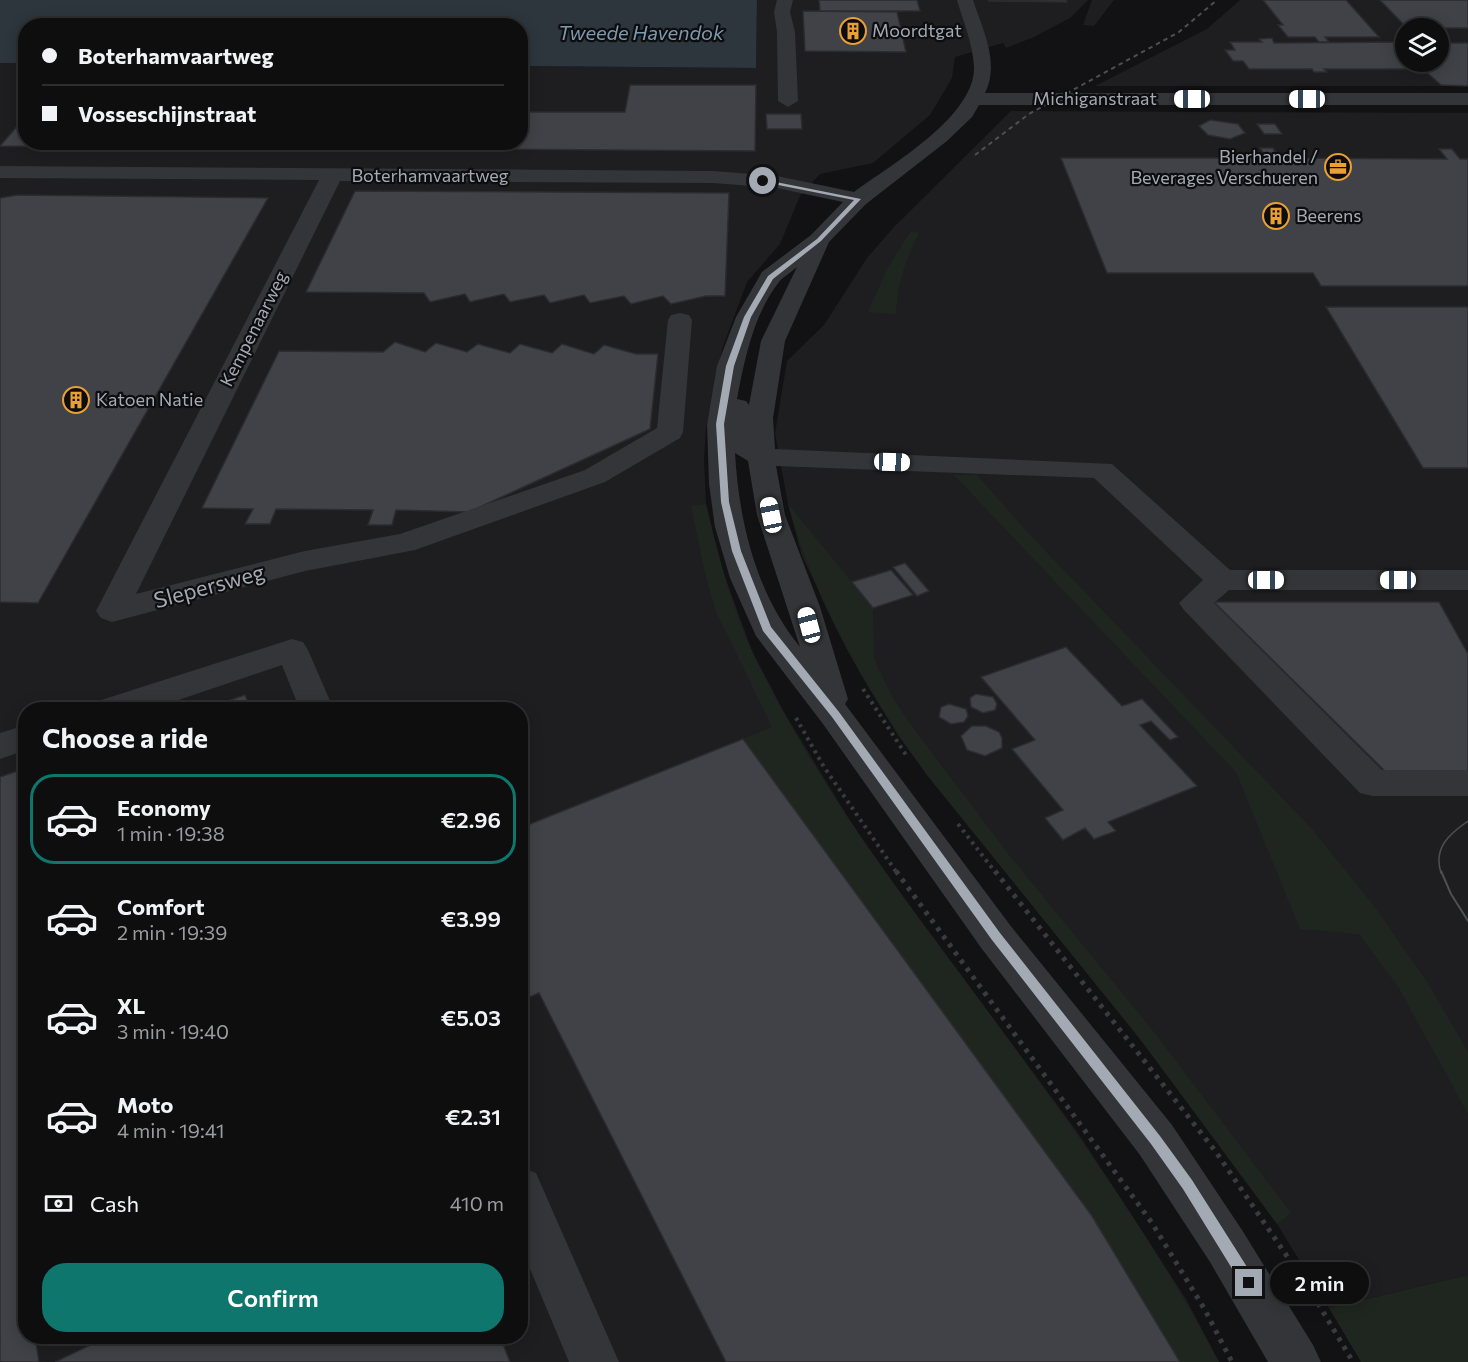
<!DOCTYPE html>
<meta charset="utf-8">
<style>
:root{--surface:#0e0e0f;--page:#171718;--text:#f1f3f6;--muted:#9b9c9e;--line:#2e2e2f;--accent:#0f766e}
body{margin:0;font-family:Commissioner,sans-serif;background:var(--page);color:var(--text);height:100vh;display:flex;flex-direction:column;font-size:22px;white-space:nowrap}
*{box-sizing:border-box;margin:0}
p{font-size:20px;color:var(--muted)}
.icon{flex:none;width:33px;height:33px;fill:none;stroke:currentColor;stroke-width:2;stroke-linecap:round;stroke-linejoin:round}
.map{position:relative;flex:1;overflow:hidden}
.drawer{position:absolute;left:18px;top:702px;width:510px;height:642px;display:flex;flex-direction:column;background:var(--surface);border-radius:24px;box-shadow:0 3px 15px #0003,0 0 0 2px var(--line)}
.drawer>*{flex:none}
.hud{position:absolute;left:18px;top:18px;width:510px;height:132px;border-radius:24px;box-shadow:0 3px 15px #0003,0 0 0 2px var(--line);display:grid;align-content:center;height:132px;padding:0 24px;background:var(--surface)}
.tools{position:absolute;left:1395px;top:18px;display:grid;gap:12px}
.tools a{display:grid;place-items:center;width:54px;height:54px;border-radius:50%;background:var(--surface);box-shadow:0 3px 15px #0003,0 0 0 2px var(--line);font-size:30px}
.end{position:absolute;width:27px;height:27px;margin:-14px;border:8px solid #a4aab4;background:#111;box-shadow:0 0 0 3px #111}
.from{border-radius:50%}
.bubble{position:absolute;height:42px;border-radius:21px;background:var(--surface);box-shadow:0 3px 15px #0003,0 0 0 2px var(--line);font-size:20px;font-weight:600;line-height:42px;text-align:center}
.car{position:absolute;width:18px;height:36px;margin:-18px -9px;border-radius:8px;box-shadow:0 0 4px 2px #0007;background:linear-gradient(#fff 24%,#345 0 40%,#fff 0 76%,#345 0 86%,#fff 0)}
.hud b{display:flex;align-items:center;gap:21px;height:57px;font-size:22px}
.hud b+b{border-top:2px solid var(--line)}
.hud i{width:15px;height:15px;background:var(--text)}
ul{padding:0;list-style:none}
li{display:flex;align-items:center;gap:18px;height:90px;margin:0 12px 9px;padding:0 12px;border:3px solid transparent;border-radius:24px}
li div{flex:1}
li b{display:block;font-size:22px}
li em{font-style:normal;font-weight:600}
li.on{border-color:var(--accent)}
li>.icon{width:54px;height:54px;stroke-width:1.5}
h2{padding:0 24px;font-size:27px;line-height:72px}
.pay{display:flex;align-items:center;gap:15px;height:66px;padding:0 24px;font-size:22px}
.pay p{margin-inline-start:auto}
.primary-button{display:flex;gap:12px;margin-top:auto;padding:12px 24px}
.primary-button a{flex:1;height:69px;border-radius:24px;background:var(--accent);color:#fff;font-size:24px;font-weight:600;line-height:69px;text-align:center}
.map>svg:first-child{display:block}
</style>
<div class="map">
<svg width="1468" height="1362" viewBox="0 0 1468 1362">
<rect width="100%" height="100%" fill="#121214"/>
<path fill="#1e1e21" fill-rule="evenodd" d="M757 0H1088L1070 18 1034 37 1006 48 1003 43 955 57 952 78 930 115 873 163 820 174 800 196 780 244 747 282 722 349 706 427 704 460 706 504 720 563 752 651 784 712 864 844 1078 1133 1186 1299 1219 1362H0V63H25L26 142H520L521 66 756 68ZM26 710H520V1336H26Z
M1092 0H1114L1094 26 1083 25Z
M1240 0H1468V86H1095L1207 29ZM1406 28H1438V62H1406Z
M1011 111 1468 113V1275L1329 1308 1277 1224 1225 1152 1140 1039 927 775 897 734 848 651 802 556 788 504 775 433 787 361 824 325 867 258 894 227Z"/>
<path fill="#1f261f" d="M911 231 919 233C906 259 897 284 896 314L868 312 888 267Z
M954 475H977L1032 537 1311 828 1374 906 1427 982 1468 1052V1114L1399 988 1359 934 1300 929 1236 772Z
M706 504C718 554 731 606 753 653 808 769 885 873 961 975 1053 1100 1147 1225 1219 1362H1180L1092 1216 743 739 772 727 716 612 705 573 691 506Z
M788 504 873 608 874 659 894 700 914 729 1009 855 1154 1032 1291 1213 1277 1224 1140 1039 927 775C867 692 815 603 788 504Z
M1468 1275V1362H1361L1329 1308Z"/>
<path fill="#2c363c" d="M0 0H757L756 68 521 66 520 26H26L25 63H0Z"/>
<path fill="#414247" stroke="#2c2c30" stroke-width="1.5" d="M819 0H917L920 11H820Z
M989 0H1066L1067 2 989 1Z
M1263 0H1346L1379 37H1325L1329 42H1319L1315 37H1288L1278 25H1283Z
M1380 0H1468V28H1407Z
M803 11 897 12 906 52 805 51Z
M1272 38 1274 43 1406 42V62H1438V43H1468V86L1441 85 1423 69H1324L1327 72H1314L1312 69H1249L1243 61H1233L1225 50H1235L1230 42H1262L1259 39Z
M630 85H756L755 151 348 148 351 142H520V112H625Z
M766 114H801L802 129H767Z
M26 116V142H295L292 148 0 146Z
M1210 120 1238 124 1245 133 1230 139 1208 135 1199 126Z
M1257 124H1275L1282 134H1264Z
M1260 148H1273L1279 158 1447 159 1439 149H1452L1460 159H1468V286H1321L1313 273H1107L1061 158H1266Z
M355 191 729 193 725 296H706L671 304 663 296 631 304 624 296 590 303 584 295 550 303 544 295 510 302 504 294 470 302 465 294 430 302 424 293 306 292Z
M17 195 268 198 38 603 0 602V198Z
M1326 307H1468V468H1423Z
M395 342 425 352 436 343 467 352 478 344 510 353 520 344 552 353 562 344 594 354 604 345 636 354H658L650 429 469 512 396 510 392 525H368L373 510 276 509 270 524H245L253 509 202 508 279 351 383 352Z
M905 563 929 591 917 596 893 567Z
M891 570 913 595 873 608 852 582Z
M1214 602H1439L1468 654V774H1388Z
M1066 647 1122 706 1142 699 1178 737 1170 740 1151 721 1140 725 1197 786 1108 822 1116 831 1094 839 1085 828 1063 840 1045 818 1063 810 1012 749 1035 740 981 677Z
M976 694 993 697 997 704 995 710 983 713 971 707 970 698Z
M245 695 251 710H201Z
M949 704 966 709 968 716 964 722 951 724 939 717 941 707Z
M972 726H986L999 732 1002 738V748L985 756 967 750 961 736Z
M743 739 1092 1216 1180 1362H726L539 993 520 1001V828Z
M26 768V1336H35L39 1362H0V777Z
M109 1336H500L510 1362H55Z"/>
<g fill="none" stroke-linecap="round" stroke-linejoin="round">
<path stroke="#393c3f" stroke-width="4" stroke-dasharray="3 4.5" stroke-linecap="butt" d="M863 689 908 758
M796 718 824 767 897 873
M958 824 996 873"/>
<path stroke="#393c3f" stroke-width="5" stroke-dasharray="4 6" stroke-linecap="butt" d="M896 871 1152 1223 1205 1310 1232 1362
M995 871 1216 1152 1310 1290 1353 1362"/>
<path fill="#333538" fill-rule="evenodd" d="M777 0H793L790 12 795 32 798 101 788 107 778 101 777 32 774 12Z
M957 0H973C983 30 1000 63 985 93H1468V105H979L972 117 947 141 866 204 829 242 785 341 773 418 775 449 1112 464 1230 570H1468V590H1229L1214 603 1382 770H1468V796H1373L1360 793 1184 610 1179 603 1203 580 1094 478 776 466 785 515 820 607 848 699 845 704 1010 925 1172 1125 1242 1230 1313 1345 1321 1362H1268L1210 1262 1140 1155 982 949 823 724 756 636 730 578 715 527 709 484 707 424 717 366 736 317 762 272 811 235 843 202 777 188 713 183 340 181 136 594 305 551 400 534 585 470 657 428 668 320 671 315 680 313 689 315 692 320 683 432 680 438 605 482 415 550 305 571 112 622 101 618 96 611 319 180 0 178V166L713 171 777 176 854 192C890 165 975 117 974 67 973 44 963 21 957 0ZM797 267 761 341 749 405 746 401 737 399C744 361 754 313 779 282 784 276 792 272 797 267ZM735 453 748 461 757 515 800 647C756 593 739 522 735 453Z
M292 639 303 642 308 650 334 710H300L282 665 149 710H93L98 701Z
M26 725V750L0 759V733Z
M520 1167 536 1173 619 1362H569L520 1245Z"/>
<path stroke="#4c4f53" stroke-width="1.5" d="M1441 873C1433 848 1449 834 1468 821"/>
<path stroke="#4c4f53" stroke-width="2" d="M1441 871 1451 894 1468 921"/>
<path stroke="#4c4f53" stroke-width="2" stroke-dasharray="4.5 4" stroke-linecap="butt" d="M975 155 1029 114 1179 32 1217 0"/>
</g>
<path fill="#a4aab4" d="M761 179 861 199 821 241 773 279 751 317 734 366 724 424 729 502 741 551 771 627 839 712 1000 933 1160 1136 1192 1180 1254 1278V1288H1244L1183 1189 1151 1144 992 940 832 717 763 631 732 551 721 502 716 424 726 366 744 317 768 276 817 239 854 200 763 182Z"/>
<defs>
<symbol id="building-ring" viewBox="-11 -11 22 22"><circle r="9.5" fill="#0d0d0f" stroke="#ea9f34" stroke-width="1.5"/><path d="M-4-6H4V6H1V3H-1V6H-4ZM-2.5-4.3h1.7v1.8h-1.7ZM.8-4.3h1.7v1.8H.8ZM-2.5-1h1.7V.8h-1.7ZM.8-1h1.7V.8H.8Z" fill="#ea9f34"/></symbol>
<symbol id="office-ring" viewBox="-11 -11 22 22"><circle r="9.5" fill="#0d0d0f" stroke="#ea9f34" stroke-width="1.5"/><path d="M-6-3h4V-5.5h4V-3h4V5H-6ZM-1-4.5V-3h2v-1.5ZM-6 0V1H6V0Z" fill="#ea9f34"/></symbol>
</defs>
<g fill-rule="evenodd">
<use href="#building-ring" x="838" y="16" width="30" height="30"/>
<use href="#office-ring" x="1323" y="152" width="30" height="30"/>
<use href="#building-ring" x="1261" y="201" width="30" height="30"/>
<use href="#building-ring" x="61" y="385" width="30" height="30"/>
</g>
<g text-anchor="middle" stroke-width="4.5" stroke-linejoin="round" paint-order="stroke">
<g font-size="18" fill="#a4aab4" stroke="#0d0d0f" text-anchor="start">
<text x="872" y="37">Moordtgat</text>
<text x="1318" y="163" text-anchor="end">Bierhandel /<tspan x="1318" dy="21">Beverages Verschueren</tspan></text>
<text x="1296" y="222">Beerens</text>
<text x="96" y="406">Katoen Natie</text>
</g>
<g font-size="18" fill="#a4aab4" stroke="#0d0d0f">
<text x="1095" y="105">Michiganstraat</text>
<text x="430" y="182">Boterhamvaartweg</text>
<text transform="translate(254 329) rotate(-63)" y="6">Kempenaarweg</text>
</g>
<g font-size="20" font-style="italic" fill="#7c9aae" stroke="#0d0d0f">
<text x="641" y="40">Tweede Havendok</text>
</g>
<g font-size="22" fill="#a4aab4" stroke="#0d0d0f">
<text transform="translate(209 586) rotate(-15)" y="8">Slepersweg</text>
</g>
</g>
</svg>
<div class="tools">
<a><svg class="icon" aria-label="layers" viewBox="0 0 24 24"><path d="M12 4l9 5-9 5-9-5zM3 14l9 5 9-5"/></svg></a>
</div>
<i class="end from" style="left:763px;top:181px"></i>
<i class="end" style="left:1249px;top:1283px"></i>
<div class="bubble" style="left:1270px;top:1262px;width:99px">2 min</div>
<i class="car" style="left:1192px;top:99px;rotate:270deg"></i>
<i class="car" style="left:1307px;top:99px;rotate:270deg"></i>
<i class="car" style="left:892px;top:462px;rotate:92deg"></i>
<i class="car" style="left:771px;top:515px;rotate:348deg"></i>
<i class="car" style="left:1266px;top:580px;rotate:90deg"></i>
<i class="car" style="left:1398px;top:580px;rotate:270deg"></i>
<i class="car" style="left:809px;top:625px;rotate:345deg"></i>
<div class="hud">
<b><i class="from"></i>Boterhamvaartweg</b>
<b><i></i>Vosseschijnstraat</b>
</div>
<section class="drawer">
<h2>Choose a ride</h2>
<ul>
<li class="on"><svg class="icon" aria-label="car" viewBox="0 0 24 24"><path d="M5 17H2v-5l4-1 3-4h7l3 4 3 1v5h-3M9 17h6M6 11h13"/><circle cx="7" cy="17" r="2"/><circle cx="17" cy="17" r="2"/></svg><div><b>Economy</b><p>1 min · 19:38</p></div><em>€2.96</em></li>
<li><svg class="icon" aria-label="car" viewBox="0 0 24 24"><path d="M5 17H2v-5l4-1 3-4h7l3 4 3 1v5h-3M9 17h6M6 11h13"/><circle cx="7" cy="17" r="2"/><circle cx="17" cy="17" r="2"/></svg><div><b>Comfort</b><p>2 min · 19:39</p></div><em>€3.99</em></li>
<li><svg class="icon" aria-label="car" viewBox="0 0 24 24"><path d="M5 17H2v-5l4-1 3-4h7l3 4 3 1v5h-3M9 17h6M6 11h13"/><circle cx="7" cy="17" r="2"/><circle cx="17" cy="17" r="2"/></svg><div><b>XL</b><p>3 min · 19:40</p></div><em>€5.03</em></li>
<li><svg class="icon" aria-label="car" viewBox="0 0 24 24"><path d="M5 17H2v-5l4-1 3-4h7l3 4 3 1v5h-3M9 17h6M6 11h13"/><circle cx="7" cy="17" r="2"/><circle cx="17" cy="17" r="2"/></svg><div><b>Moto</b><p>4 min · 19:41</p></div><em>€2.31</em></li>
</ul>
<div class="pay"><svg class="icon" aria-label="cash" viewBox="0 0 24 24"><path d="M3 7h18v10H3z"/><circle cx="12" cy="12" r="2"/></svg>Cash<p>410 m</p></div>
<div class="primary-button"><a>Confirm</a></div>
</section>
</div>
